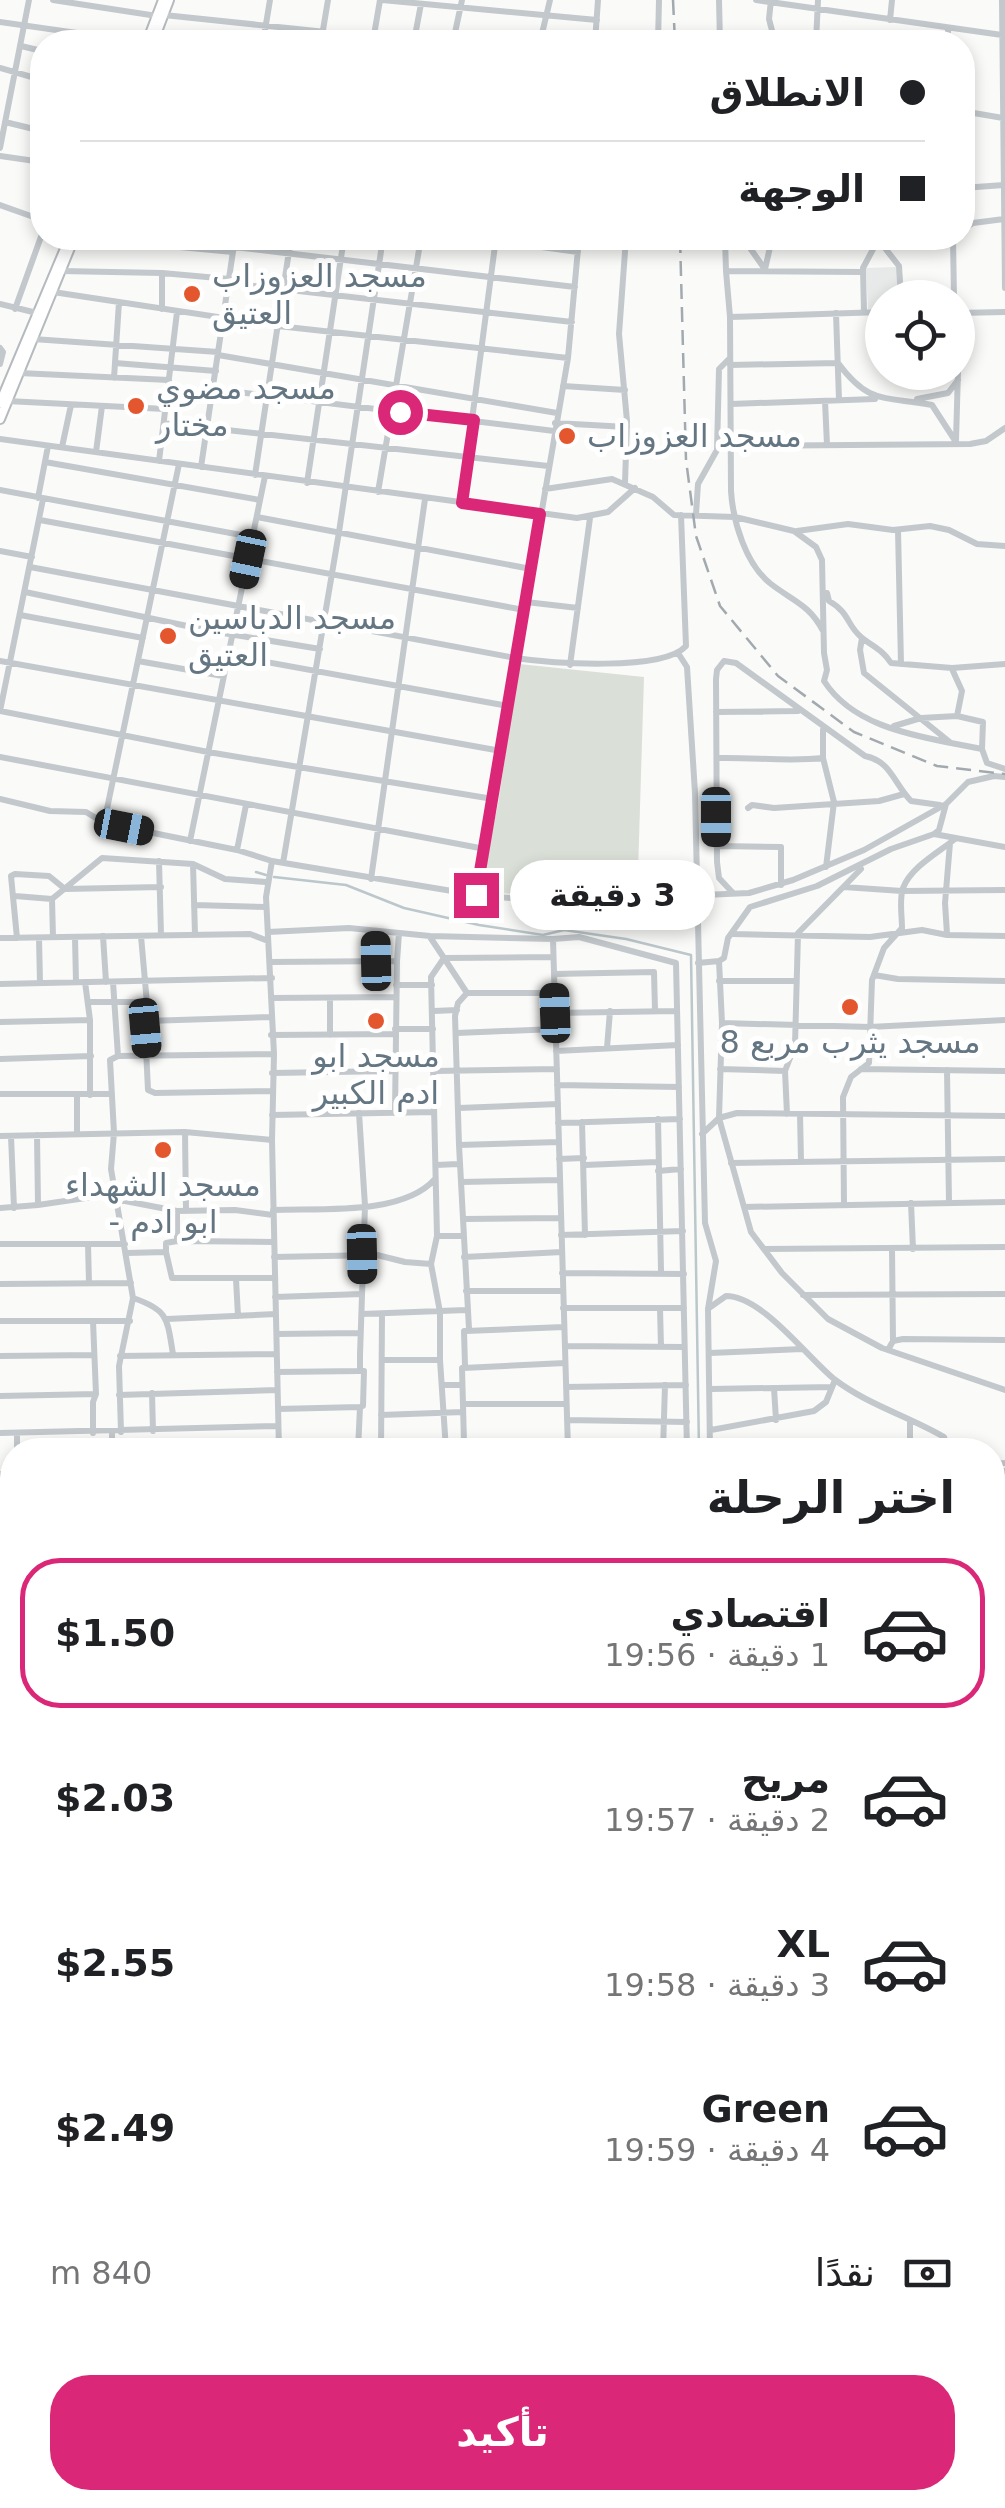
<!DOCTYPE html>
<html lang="ar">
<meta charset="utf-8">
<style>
:root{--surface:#fff;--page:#f6f6f6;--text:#202124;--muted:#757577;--line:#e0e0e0;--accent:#db2777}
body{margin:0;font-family:"DejaVu Sans",Vazirmatn,sans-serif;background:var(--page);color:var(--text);direction:rtl;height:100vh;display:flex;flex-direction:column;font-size:38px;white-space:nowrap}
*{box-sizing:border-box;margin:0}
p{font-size:32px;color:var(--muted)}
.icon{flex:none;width:55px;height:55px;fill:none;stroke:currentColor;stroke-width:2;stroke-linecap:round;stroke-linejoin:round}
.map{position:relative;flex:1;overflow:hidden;direction:ltr}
.sheet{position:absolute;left:0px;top:1438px;width:1005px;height:1072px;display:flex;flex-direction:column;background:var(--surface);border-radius:40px 40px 0 0;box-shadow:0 5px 15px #0003;direction:rtl}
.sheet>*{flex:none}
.top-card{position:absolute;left:30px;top:30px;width:945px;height:220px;border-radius:40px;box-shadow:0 5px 15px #0003;direction:rtl;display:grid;align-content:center;height:220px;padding:0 50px;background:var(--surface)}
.fabs{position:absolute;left:865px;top:280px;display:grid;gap:20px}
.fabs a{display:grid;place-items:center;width:110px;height:110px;border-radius:50%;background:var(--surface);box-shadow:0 5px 15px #0003;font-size:50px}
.end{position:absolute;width:45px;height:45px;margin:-22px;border:12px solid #db2777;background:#fff;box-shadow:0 0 0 5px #fff}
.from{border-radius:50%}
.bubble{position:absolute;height:70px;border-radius:35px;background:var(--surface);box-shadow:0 5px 15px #0003;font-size:32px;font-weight:600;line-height:70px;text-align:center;direction:rtl}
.car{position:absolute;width:30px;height:60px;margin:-30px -15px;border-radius:12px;box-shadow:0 0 8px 2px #0007;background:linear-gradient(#222 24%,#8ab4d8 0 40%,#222 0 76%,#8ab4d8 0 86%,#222 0)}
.top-card b{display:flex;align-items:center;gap:35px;height:95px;font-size:38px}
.top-card b+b{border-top:2px solid var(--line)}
.top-card i{width:25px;height:25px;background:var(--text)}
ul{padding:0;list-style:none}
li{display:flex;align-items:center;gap:30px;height:150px;margin:0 20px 15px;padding:0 30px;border:5px solid transparent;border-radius:40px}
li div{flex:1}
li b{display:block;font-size:38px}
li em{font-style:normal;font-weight:600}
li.on{border-color:var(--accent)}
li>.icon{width:90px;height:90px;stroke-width:1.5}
h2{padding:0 50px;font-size:45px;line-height:120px}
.pay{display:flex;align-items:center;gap:25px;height:110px;padding:0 50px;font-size:38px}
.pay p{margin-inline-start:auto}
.button{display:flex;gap:20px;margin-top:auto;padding:20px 50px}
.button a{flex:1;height:115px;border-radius:40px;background:var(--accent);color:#fff;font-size:40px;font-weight:600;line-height:115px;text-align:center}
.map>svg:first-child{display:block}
</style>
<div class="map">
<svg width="1005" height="2508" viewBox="0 0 1005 2508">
<rect width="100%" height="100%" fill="#fafaf8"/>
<path fill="#e8e9e9" d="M897 267 898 297 882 298V310L868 309 866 268Z"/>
<path fill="#dadfd7" d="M519 664 644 677 637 904 489 892 483 873 498 804Z"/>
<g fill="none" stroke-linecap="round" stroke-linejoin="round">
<path stroke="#bbc7cb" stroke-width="2.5" d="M256 872 266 875
M274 877 346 885 404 908 479 925 543 935 564 930 626 939 691 955 699 1450"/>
<path stroke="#bbc7cb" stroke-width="5" d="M992 2310 1005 2309"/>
<defs>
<path id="major" d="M147 42 163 0
M153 42 169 0
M0 403 64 251
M0 419 74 238"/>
</defs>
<use href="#major" stroke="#b5babe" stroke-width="12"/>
<path stroke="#c3c8cc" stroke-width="6" d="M53 0 157 16
M382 0 597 20
M719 0 720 42
M756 0 1002 35
M771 0 769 19 775 42
M1002 0 1005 288
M164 15 422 42
M890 20 892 0
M0 22 140 42
M948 28V42
M373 41 380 0
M414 41 421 4
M263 42 270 0
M321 42 328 0
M453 42 462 0
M540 42 550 0
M595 42 598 0
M658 42 659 0
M816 42 818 0
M21 46 42 51
M0 68 42 80
M962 111 1003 118
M5 122 42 131
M0 148 29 0
M0 156 42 162
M962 188 1004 185
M0 205 42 220
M962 230 973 223 1004 219
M83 238 233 252
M474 238 578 252
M725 238 726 271
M743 238 764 268
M877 238 899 266 901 298
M900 238H953
M953 238 954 298
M579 242H627
M234 247 575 287
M765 269 771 243 780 238
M61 271 162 273 229 279
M162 273V309
M228 283 572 322
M53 292 278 326 568 358
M0 304 37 313
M15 309 42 234
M864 312 863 268 879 238
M836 313 839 400
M958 313 1005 312
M730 317 882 312
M33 339 218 352
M0 348 3 352 0 364
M218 355 557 413
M115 363 216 371
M730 365 838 363C869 405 884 396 932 405L956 442
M19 373 169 380
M114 378 119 302
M563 386 625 390
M213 389 554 431
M917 399 948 393 958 380
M7 401 165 409
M825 401 827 445
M731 404 875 399
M164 423 548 466
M555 423 627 427
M0 439 577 518 608 512 635 488
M956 440 958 372
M731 446 970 444 986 441 1005 428
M62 447 71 405
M96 452 102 406
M159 461 177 312
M45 462 260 500
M201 467 235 238
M255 475 291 238
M307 483 344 238
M625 483 627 421 619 334 626 238
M545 489 612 479 653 497 674 515 735 517 794 531 816 547 822 560 824 653 827 670 824 681C851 723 905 734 951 743
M0 490 252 537
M378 492 421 238
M38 498 48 446
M461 503 496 238
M696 514 698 484 717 450 719 369 729 359
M257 517 531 569
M40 520 524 610
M898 530 901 664
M797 531 848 524 893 530 930 526 949 530 977 544 1005 546
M0 551 32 557
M30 567 515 658C549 663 663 672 686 646L681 515
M25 592 211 631 320 649
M827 593 829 601C850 613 846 624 861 637 873 647 882 649 891 663L952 668 1005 664
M526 602 578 608
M20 615 143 638
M823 631C810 605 793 601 771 584 746 565 733 522 731 491L730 317 726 271 863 272
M862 638 860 650 864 673 951 743 982 749 987 763 1005 769
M678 653 687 667 695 793 705 1223 716 1261 708 1309 710 1450
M228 655 508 706
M0 661 501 751
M138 661 223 676
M570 665 590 518
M952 669 962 691 957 716 983 722 982 749
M0 711 208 752 493 799
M0 711 43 499
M716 712 798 711
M894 726 921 718 957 716
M823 730V758L834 802 826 867
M0 757 485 849
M717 758C753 757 788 762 823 758
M0 799 50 811 86 812 104 823 237 850 272 861
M748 808 752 805 774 808 879 801 904 794
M104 823 179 464
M934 834 1005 847
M190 841 265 476
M717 846 781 847V885
M237 850 246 805
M159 861 161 935
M283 863 339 532 383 238
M193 864 195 935
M371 879 425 499
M844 887 902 891 1005 890
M732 892 719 878 717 862 716 679 717 670 724 661 736 663 865 756C891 761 894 784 911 801L940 805
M476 895 629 908 655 905 681 896 749 893 793 880 864 850 946 804 968 782 994 776 1005 777
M15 896 52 899
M194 905 266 907
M268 932 349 928 430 936 553 939 579 937 676 963 687 1450
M376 932V961
M733 934 870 937 922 930 947 935 1005 936
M947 934 945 903 950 843
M103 936 106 982
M141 936 148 1015 145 1028 148 1090 155 1093 272 1091
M53 937 52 899 102 858 193 864 225 879 266 882
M75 937 76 982
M430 937 444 958 431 977 437 1236 431 1264 440 1312V1360L446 1450
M0 938 250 934 268 941
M17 938 11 876 15 874 49 876 65 889 161 887
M39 938 40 983
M553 939 568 1450
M444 958 467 993H554
M445 958 553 957
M397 961 399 933
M719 961 722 1023 719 1118 751 1232 782 1273 828 1319 882 1348 1005 1390
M270 962 397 961 395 1112
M698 963 719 961 724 958 728 938 750 907 817 886 891 849 934 834 939 830 946 804
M554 974 654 972 655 1010
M874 975 898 979 1005 981
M719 981H795
M113 982 118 1056
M0 984 272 978
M396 985H432
M467 993 458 1003 455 1016 459 1145 559 1142
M271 998 395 997
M330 998V1035
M89 1002H147
M434 1011 457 1010
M555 1013 677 1011
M90 1020V1095
M147 1021 271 1017
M0 1022 90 1020 85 982
M722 1023 870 1027 1005 1020
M395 1029H433
M457 1033 555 1029
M271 1035 394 1034
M607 1048 610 1011
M556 1051 678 1045
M0 1059 91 1056
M720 1069 785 1071
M861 1069 1005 1071
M947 1070 949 1203
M435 1071 557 1069
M272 1073 393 1071
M557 1085 679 1087
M0 1094H112
M459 1108 558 1104
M787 1114 785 1071 795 1045 798 933 861 869
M800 1114 801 1161
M272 1115 434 1112
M658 1119 661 1271
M582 1122 585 1235
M558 1123 680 1119
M185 1132 186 1210
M77 1134V1095
M702 1134 719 1118 737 1113 1005 1116
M0 1136 185 1132 272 1140
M11 1136 14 1208
M559 1159 584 1158
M731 1163 1005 1159
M436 1165 458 1164
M585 1165 657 1162
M658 1171 681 1169
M461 1182 559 1180
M911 1203 913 1249
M38 1205 99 1196 177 1211 235 1210 273 1215
M844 1205 843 1097 851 1077 869 1063 872 980 884 948 902 928C902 916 899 899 903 888 911 867 939 852 955 839
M744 1207 1005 1202
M0 1208 38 1205 37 1135
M273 1210C320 1208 402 1216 435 1179
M465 1219 561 1218
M561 1235 683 1231
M437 1236H462
M177 1241 274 1242
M0 1244H125
M88 1244 89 1283
M764 1249 1005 1247
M892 1249 893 1341
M166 1252 172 1278H275
M127 1253 166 1252V1243L177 1241V1211
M274 1257 377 1255 405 1262 431 1264
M464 1257 562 1252
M562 1273 684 1274
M236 1279 238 1316
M0 1284 131 1283
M466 1291H563
M803 1295 1005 1294
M275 1297 362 1294
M133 1298C169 1310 167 1319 173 1354
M563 1308H684
M660 1308 661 1347
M709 1308 726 1296C762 1296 806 1356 834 1379 868 1405 908 1416 944 1437L948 1450
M362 1314 466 1310
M167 1319 276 1314
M0 1321H130
M93 1321 96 1394 93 1402V1433
M466 1331 564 1327
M277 1334 360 1333
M565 1346 684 1347
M888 1350 893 1341 903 1339 1005 1340
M710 1353 802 1349
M0 1356 93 1355
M120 1356 276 1354
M382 1360H440
M463 1368 565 1363
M277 1372 360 1371
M442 1385H462
M566 1387 686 1385
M774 1388 776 1420
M711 1389 832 1387
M152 1393 153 1431
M119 1395 277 1390
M0 1396 96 1394
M463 1404H566
M278 1409 360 1407
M381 1415 463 1412
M567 1420 687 1422
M711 1430 814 1411 826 1402 835 1380
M121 1432 119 1366 133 1298 111 1169 114 1133 110 1060 118 1056 274 1054
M0 1433 278 1426
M17 1433V1450
M112 1433V1450
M464 1443 567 1442
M446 1444 464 1443 462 1368 465 1366 464 1331 469 1329 459 1145
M279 1446 358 1444
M279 1450 272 1140 274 1054 266 897 272 861 476 895 568 358 579 238
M358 1450 360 1407 363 1406 364 1371H360V1355L365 1206 359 1113
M381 1450 382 1314
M663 1450 665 1385
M910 1450V1420
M992 1464 1005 1463
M992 1471H1005
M0 1474H12
M992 1513 1005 1512
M0 1523 12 1524
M992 1553 1005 1552
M0 1560 12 1559
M0 1599H12
M992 1603 1005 1604
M0 1634H12
M992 1651 1005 1652
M0 1672H12
M994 1687 1005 1680
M992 1702 997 1688
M0 1712 12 1759
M0 1781 9 1775 12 1778
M992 1789 1005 1784
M992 1835 1005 1798
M999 1892 994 1938 1005 1969
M0 1894 12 1895
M0 1934H12
M0 1970H12
M992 1979 1000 1978 1005 1971
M0 2007H12
M992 2031 1005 2033
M0 2044H12
M0 2088H12
M992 2165 1005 2167
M992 2239 1005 2235
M0 2304 12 2303
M0 2332H12
M0 2369 12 2368
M0 2407 12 2406
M992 2440 1002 2373 1004 2322
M0 2443H12
M0 2481H12
M283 2498 284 2508
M456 2498V2508
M516 2498V2508
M553 2498 558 2508
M591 2498 592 2508
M662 2498V2508
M723 2498V2508
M730 2498V2508
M813 2498 845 2501
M991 2498H1005
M109 2505 283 2503
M313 2507 409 2504 431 2498
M706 2508 707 2498
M766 2508 768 2498
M796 2508 797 2498
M978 2508 980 2498"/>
<use href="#major" stroke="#fff" stroke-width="8"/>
<path stroke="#a2aab0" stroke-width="2.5" stroke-dasharray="15 8" stroke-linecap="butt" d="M673 0 675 42
M680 238 686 460 696 536 720 606 778 676 854 732 937 766 1005 774"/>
</g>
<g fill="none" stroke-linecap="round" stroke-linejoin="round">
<path stroke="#db2777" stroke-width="12" d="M400 412 474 420 462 503 540 514 476 895"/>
</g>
<g fill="#e4572e" stroke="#fff" stroke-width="4">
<circle cx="192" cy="294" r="10"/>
<circle cx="136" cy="406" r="10"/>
<circle cx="567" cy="436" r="10"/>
<circle cx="168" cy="636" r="10"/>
<circle cx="850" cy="1007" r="10"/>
<circle cx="376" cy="1021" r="10"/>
<circle cx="163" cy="1150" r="10"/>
</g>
<g text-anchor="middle" stroke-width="10" stroke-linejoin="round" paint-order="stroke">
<g font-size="32" fill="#657683" stroke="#fff" text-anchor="start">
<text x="212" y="287">مسجد العزوزاب<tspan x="212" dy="37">العتيق</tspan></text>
<text x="156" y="399">مسجد مضوي<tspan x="156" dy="37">مختار</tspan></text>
<text x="587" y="447">مسجد العزوزاب</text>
<text x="188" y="629">مسجد الدباسين<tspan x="188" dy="37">العتيق</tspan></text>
<text x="850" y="1053" text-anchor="middle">مسجد يثرب مربع 8</text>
<text x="376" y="1067" text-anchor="middle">مسجد ابو<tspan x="376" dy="37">ادم الكبير</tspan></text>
<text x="163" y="1196" text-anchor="middle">مسجد الشهداء<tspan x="163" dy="37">- ابو ادم</tspan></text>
</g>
</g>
</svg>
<div class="fabs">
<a><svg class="icon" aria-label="locate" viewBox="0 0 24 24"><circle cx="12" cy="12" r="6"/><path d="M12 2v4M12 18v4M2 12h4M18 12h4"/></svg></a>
</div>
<i class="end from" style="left:400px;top:412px"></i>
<i class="end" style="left:476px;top:895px"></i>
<div class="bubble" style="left:510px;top:860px;width:205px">3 دقيقة</div>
<i class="car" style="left:248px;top:559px;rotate:192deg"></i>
<i class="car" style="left:716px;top:817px;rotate:180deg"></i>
<i class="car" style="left:124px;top:827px;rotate:101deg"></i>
<i class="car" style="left:376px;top:961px;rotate:359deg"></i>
<i class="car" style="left:555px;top:1013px;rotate:358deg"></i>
<i class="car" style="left:145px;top:1028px;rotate:175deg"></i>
<i class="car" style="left:362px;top:1254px;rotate:179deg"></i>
<div class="top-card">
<b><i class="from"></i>الانطلاق</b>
<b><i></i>الوجهة</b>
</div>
<section class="sheet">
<h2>اختر الرحلة</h2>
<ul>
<li class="on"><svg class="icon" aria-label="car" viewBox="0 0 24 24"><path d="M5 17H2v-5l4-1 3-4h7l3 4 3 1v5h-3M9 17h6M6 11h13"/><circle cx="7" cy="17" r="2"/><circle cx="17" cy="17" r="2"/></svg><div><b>اقتصادي</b><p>1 دقيقة · 19:56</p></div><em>$1.50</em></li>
<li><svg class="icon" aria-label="car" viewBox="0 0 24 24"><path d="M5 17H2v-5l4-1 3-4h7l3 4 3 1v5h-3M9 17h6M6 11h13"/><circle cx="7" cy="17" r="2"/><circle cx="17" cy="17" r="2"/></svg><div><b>مريح</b><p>2 دقيقة · 19:57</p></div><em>$2.03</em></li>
<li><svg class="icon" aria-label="car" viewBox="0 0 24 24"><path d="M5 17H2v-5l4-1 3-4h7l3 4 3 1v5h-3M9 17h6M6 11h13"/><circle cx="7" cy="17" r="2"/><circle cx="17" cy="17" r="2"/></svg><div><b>XL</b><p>3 دقيقة · 19:58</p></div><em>$2.55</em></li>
<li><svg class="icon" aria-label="car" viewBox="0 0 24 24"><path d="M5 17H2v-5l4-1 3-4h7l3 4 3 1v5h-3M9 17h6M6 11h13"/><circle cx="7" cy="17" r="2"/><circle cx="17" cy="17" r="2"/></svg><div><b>Green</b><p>4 دقيقة · 19:59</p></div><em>$2.49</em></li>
</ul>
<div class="pay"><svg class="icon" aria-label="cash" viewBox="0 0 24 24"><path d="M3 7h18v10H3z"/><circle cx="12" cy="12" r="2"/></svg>نقدًا<p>840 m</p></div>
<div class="button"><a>تأكيد</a></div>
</section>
</div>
